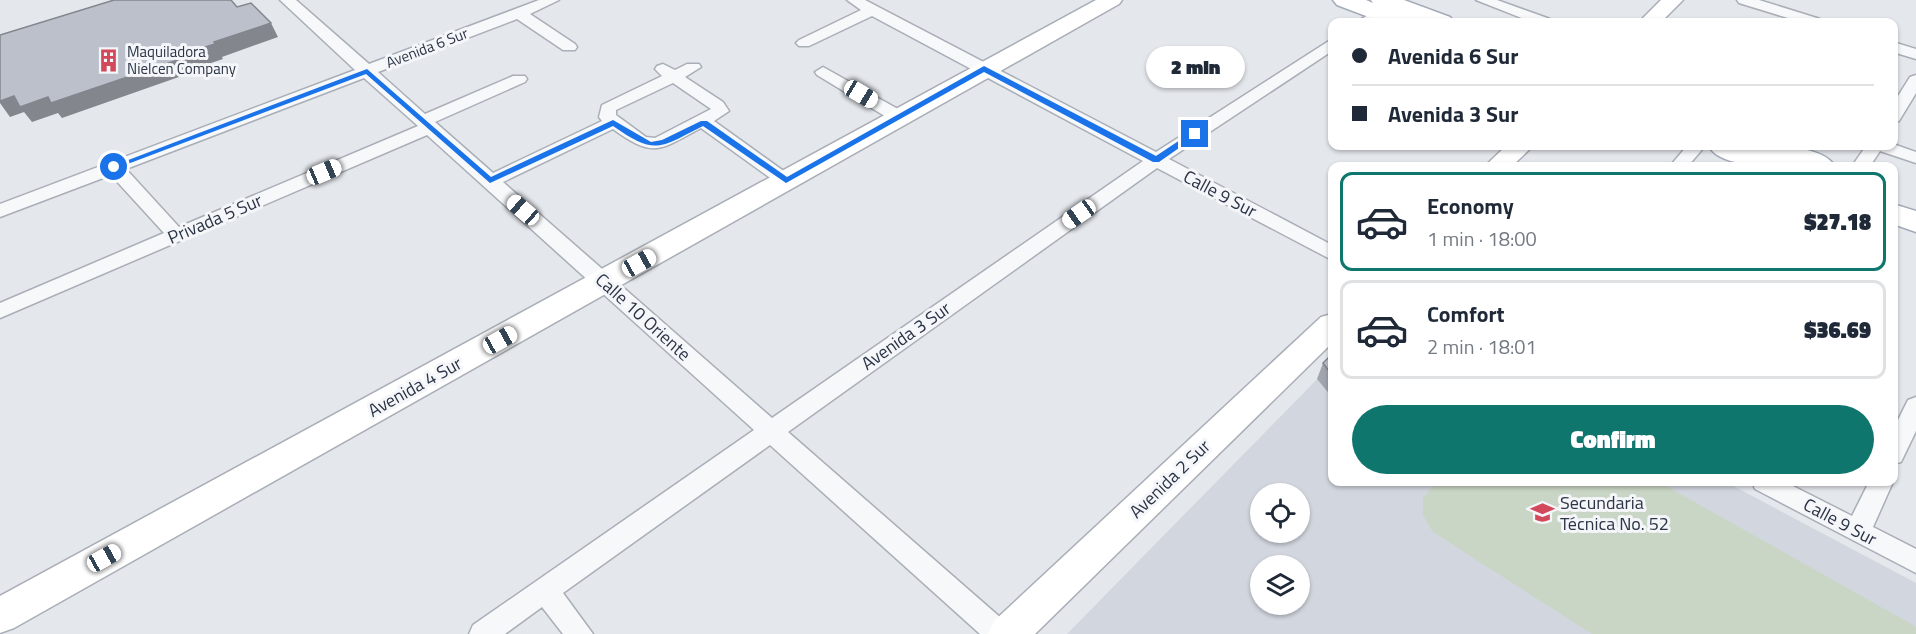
<!DOCTYPE html>
<meta charset="utf-8">
<style>
:root{--surface:#fff;--page:#f2f2f3;--text:#1f2937;--muted:#747a83;--line:#e0e1e3;--accent:#0f766e}
body{margin:0;font-family:"Titillium Web",sans-serif;background:var(--page);color:var(--text);height:100vh;display:flex;flex-direction:column;font-size:22px;white-space:nowrap}
*{box-sizing:border-box;margin:0}
p{font-size:20px;color:var(--muted)}
.icon{flex:none;width:33px;height:33px;fill:none;stroke:currentColor;stroke-width:2;stroke-linecap:round;stroke-linejoin:round}
.map{position:relative;flex:1;overflow:hidden}
.drawer{position:absolute;left:1328px;top:162px;width:570px;height:324px;display:flex;flex-direction:column;background:var(--surface);border-radius:12px;box-shadow:0 2px 4px #0004}
.drawer>*{flex:none}
.guide{position:absolute;left:1328px;top:18px;width:570px;height:132px;border-radius:12px;box-shadow:0 2px 4px #0004;display:grid;align-content:center;height:132px;padding:0 24px;background:var(--surface)}
.fabs{position:absolute;left:1250px;top:483px;display:grid;gap:12px}
.fabs a{display:grid;place-items:center;width:60px;height:60px;border-radius:50%;background:var(--surface);box-shadow:0 2px 4px #0004;font-size:30px}
.end{position:absolute;width:27px;height:27px;margin:-14px;border:8px solid #1a73e8;background:#fff;box-shadow:0 0 0 3px #fff}
.from{border-radius:50%}
.bubble{position:absolute;height:42px;border-radius:21px;background:var(--surface);box-shadow:0 2px 4px #0004;font-size:20px;font-weight:800;line-height:42px;text-align:center}
.car{position:absolute;width:18px;height:36px;margin:-18px -9px;border-radius:8px;box-shadow:0 0 4px 2px #0007;background:linear-gradient(#fff 24%,#345 0 40%,#fff 0 76%,#345 0 86%,#fff 0)}
.guide b{display:flex;align-items:center;gap:21px;height:57px;font-size:22px}
.guide b+b{border-top:2px solid var(--line)}
.guide i{width:15px;height:15px;background:var(--text)}
ul{padding:10px 0 0;list-style:none}
li{display:flex;align-items:center;gap:18px;height:99px;margin:0 12px 9px;padding:0 12px;border:3px solid var(--line);border-radius:12px}
li div{flex:1}
li b{display:block;font-size:22px}
li em{font-style:normal;font-weight:800}
li.on{border-color:var(--accent)}
li>.icon{width:54px;height:54px;stroke-width:1.5}
.primary-button{display:flex;gap:12px;margin-top:auto;padding:12px 24px}
.primary-button a{flex:1;height:69px;border-radius:36px;background:var(--accent);color:#fff;font-size:24px;font-weight:800;line-height:69px;text-align:center}
.map>svg:first-child{display:block}
</style>
<div class="map">
<svg width="1916" height="634" viewBox="0 0 1916 634">
<rect width="100%" height="100%" fill="#e4e7ec"/>
<path fill="#d2d6de" fill-rule="evenodd" d="M1332 364V482H1726L1916 583V634H1067ZM1260 494H1299V532H1260ZM1260 566H1299V604H1260Z"/>
<path fill="#c9d6c5" d="M1437 482H1659L1913 625 1916 627V634H1592L1433 532 1423 515V498Z"/>
<g fill="none" stroke-linecap="round" stroke-linejoin="round">
<defs>
<path id="street" d="M280 0H296L369 64 539 0H559L530 14 575 44 577 47 575 50H563L517 19 378 72 425 114 513 76H525L527 79 525 82 435 122 493 173 602 121 599 117 602 105 662 76 655 69 657 66 663 64 675 70 687 64H699L701 67 685 77 723 102 729 111 714 121 792 177 795 181 792 185H780L701 128C660 150 654 159 613 129L503 182 772 418 1143 161 872 16 809 46H799L796 43 799 40 861 10 847 0H865L1156 152 1332 39V51L1169 159 1332 245V260L1157 168 788 432 1009 625 1013 634H980L770 445 563 593 593 634H563L542 607 505 634H469L473 625 754 430 427 135 0 318V303L164 233 111 175 0 217V204L355 70ZM364 78 418 126 179 227 126 169ZM673 83 711 109 655 138 646 137 616 115V110Z
M1476 0H1497L1550 19 1553 22H1532Z
M1737 0H1759L1820 19 1823 22H1801L1739 3Z
M1379 9 1386 13 1374 22H1356Z
M1893 42 1916 49V59L1893 52Z
M823 67 905 113 908 117 905 121H893L817 75 815 72Z
M1916 75V93L1899 121 1893 122V104L1910 77Z
M1893 144 1916 152V163L1880 151 1870 166H1852L1866 146Z
M1687 146H1705L1688 166H1670Z
M1916 397V431L1901 462 1893 464V430L1908 400Z
M1752 482H1785L1852 516 1869 482H1893L1873 527 1916 549V573L1755 489Z"/>
<path id="secondary" d="M1096 0H1122L1119 4 14 628 0 633V596Z
M1661 0H1683L1661 22H1639Z
M1506 146H1533L1512 166H1485Z
M1332 314V343L1035 634H988L994 621 1321 317Z"/>
<path id="primary" d="M1333 0H1366L1373 3 1371 0H1404L1450 17 1454 22H1422L1412 19 1414 22H1382L1337 5Z
M1709 146H1746L1754 148 1753 146C1775 146 1821 145 1835 166H1796L1787 163 1789 166C1768 166 1719 167 1709 146Z
M1893 204 1916 211V232L1893 224Z"/>
</defs>
<use href="#street" stroke="#a9aeb7" stroke-width="3"/>
<use href="#secondary" stroke="#a9aeb7" stroke-width="3"/>
<use href="#primary" stroke="#a3abb8" stroke-width="3"/>
<use href="#street" fill="#f7f8fa" fill-rule="evenodd"/>
<use href="#secondary" fill="#fff" fill-rule="evenodd"/>
<use href="#primary" fill="#fff" fill-rule="evenodd"/>
</g>
<path fill="#a1a5ae" d="M1332 354V397L1317 379 1323 363Z"/>
<path fill="#83868d" d="M271 23 278 37 222 57 223 59 211 63 213 65 62 118 58 113 32 122 24 112 10 117 0 103V101L14 96 202 48 214 42Z"/>
<path fill="#bbc0ca" stroke="#83868d" stroke-width="1.5" d="M114 0H231L237 7 251 3 271 23 214 42 215 44 202 48 204 51 51 103 48 97 20 107 14 96 0 101V35Z
M1332 354V375L1323 363Z"/>
<path fill="#1a73e8" d="M984 66 1156 156 1192 132 1199 134 1159 162H1153L984 72 786 183 703 126C659 148 656 156 613 126L490 183 366 74 117 168 110 167 367 69 491 177 613 120 651 142 662 140 701 121H707L787 177Z"/>
<defs>
<symbol id="building-bare" viewBox="-9 -9 18 18"><path d="M-4-6H4V6H1V3H-1V6H-4ZM-2.5-4.3h1.7v1.8h-1.7ZM.8-4.3h1.7v1.8H.8ZM-2.5-1h1.7V.8h-1.7ZM.8-1h1.7V.8H.8Z" fill="#d1495b" stroke="#f4f6f9" stroke-width="2.5" paint-order="stroke"/></symbol>
<symbol id="school-bare" viewBox="-9 -9 18 18"><path d="M0-5L7-2L0 1L-7-2ZM-4 1L0 2.5L4 1V4Q0 6-4 4Z" fill="#d1495b" stroke="#f4f6f9" stroke-width="2.5" paint-order="stroke"/></symbol>
</defs>
<g fill-rule="evenodd">
<use href="#building-bare" x="92" y="44" width="33" height="33"/>
<use href="#school-bare" x="1526" y="496" width="33" height="33"/>
</g>
<g text-anchor="middle" stroke-width="6" stroke-linejoin="round" paint-order="stroke">
<g font-size="15" fill="#2b3445" stroke="#f4f6f9">
<text transform="translate(427 48) rotate(-21)" y="5">Avenida 6 Sur</text>
</g>
<g font-size="15" fill="#2b3445" stroke="#f4f6f9" text-anchor="start">
<text x="127" y="57">Maquiladora<tspan x="127" dy="17">Nielcen Company</tspan></text>
</g>
<g font-size="18" fill="#2b3445" stroke="#f4f6f9">
<text transform="translate(1220 194) rotate(28)" y="6">Calle 9 Sur</text>
<text transform="translate(215 219) rotate(-23)" y="6">Privada 5 Sur</text>
<text transform="translate(643 317) rotate(42)" y="6">Calle 10 Oriente</text>
<text transform="translate(906 336) rotate(-35)" y="6">Avenida 3 Sur</text>
<text transform="translate(415 387) rotate(-29)" y="6">Avenida 4 Sur</text>
<text transform="translate(1170 479) rotate(-44)" y="6">Avenida 2 Sur</text>
<text transform="translate(1840 522) rotate(28)" y="6">Calle 9 Sur</text>
</g>
<g font-size="18" fill="#2b3445" stroke="#f4f6f9" text-anchor="start">
<text x="1560" y="509">Secundaria<tspan x="1560" dy="21">Técnica No. 52</tspan></text>
</g>
</g>
</svg>
<div class="fabs">
<a><svg class="icon" aria-label="locate" viewBox="0 0 24 24"><circle cx="12" cy="12" r="6"/><path d="M12 2v4M12 18v4M2 12h4M18 12h4"/></svg></a>
<a><svg class="icon" aria-label="layers" viewBox="0 0 24 24"><path d="M12 4l9 5-9 5-9-5zM3 14l9 5 9-5"/></svg></a>
</div>
<i class="end from" style="left:114px;top:167px"></i>
<i class="end" style="left:1195px;top:134px"></i>
<div class="bubble" style="left:1146px;top:46px;width:99px">2 min</div>
<i class="car" style="left:861px;top:94px;rotate:121deg"></i>
<i class="car" style="left:324px;top:172px;rotate:67deg"></i>
<i class="car" style="left:523px;top:210px;rotate:311deg"></i>
<i class="car" style="left:1079px;top:214px;rotate:235deg"></i>
<i class="car" style="left:639px;top:263px;rotate:61deg"></i>
<i class="car" style="left:500px;top:340px;rotate:61deg"></i>
<i class="car" style="left:104px;top:558px;rotate:61deg"></i>
<div class="guide">
<b><i class="from"></i>Avenida 6 Sur</b>
<b><i></i>Avenida 3 Sur</b>
</div>
<section class="drawer">
<ul>
<li class="on"><svg class="icon" aria-label="car" viewBox="0 0 24 24"><path d="M5 17H2v-5l4-1 3-4h7l3 4 3 1v5h-3M9 17h6M6 11h13"/><circle cx="7" cy="17" r="2"/><circle cx="17" cy="17" r="2"/></svg><div><b>Economy</b><p>1 min · 18:00</p></div><em>$27.18</em></li>
<li><svg class="icon" aria-label="car" viewBox="0 0 24 24"><path d="M5 17H2v-5l4-1 3-4h7l3 4 3 1v5h-3M9 17h6M6 11h13"/><circle cx="7" cy="17" r="2"/><circle cx="17" cy="17" r="2"/></svg><div><b>Comfort</b><p>2 min · 18:01</p></div><em>$36.69</em></li>
</ul>
<div class="primary-button"><a>Confirm</a></div>
</section>
</div>
